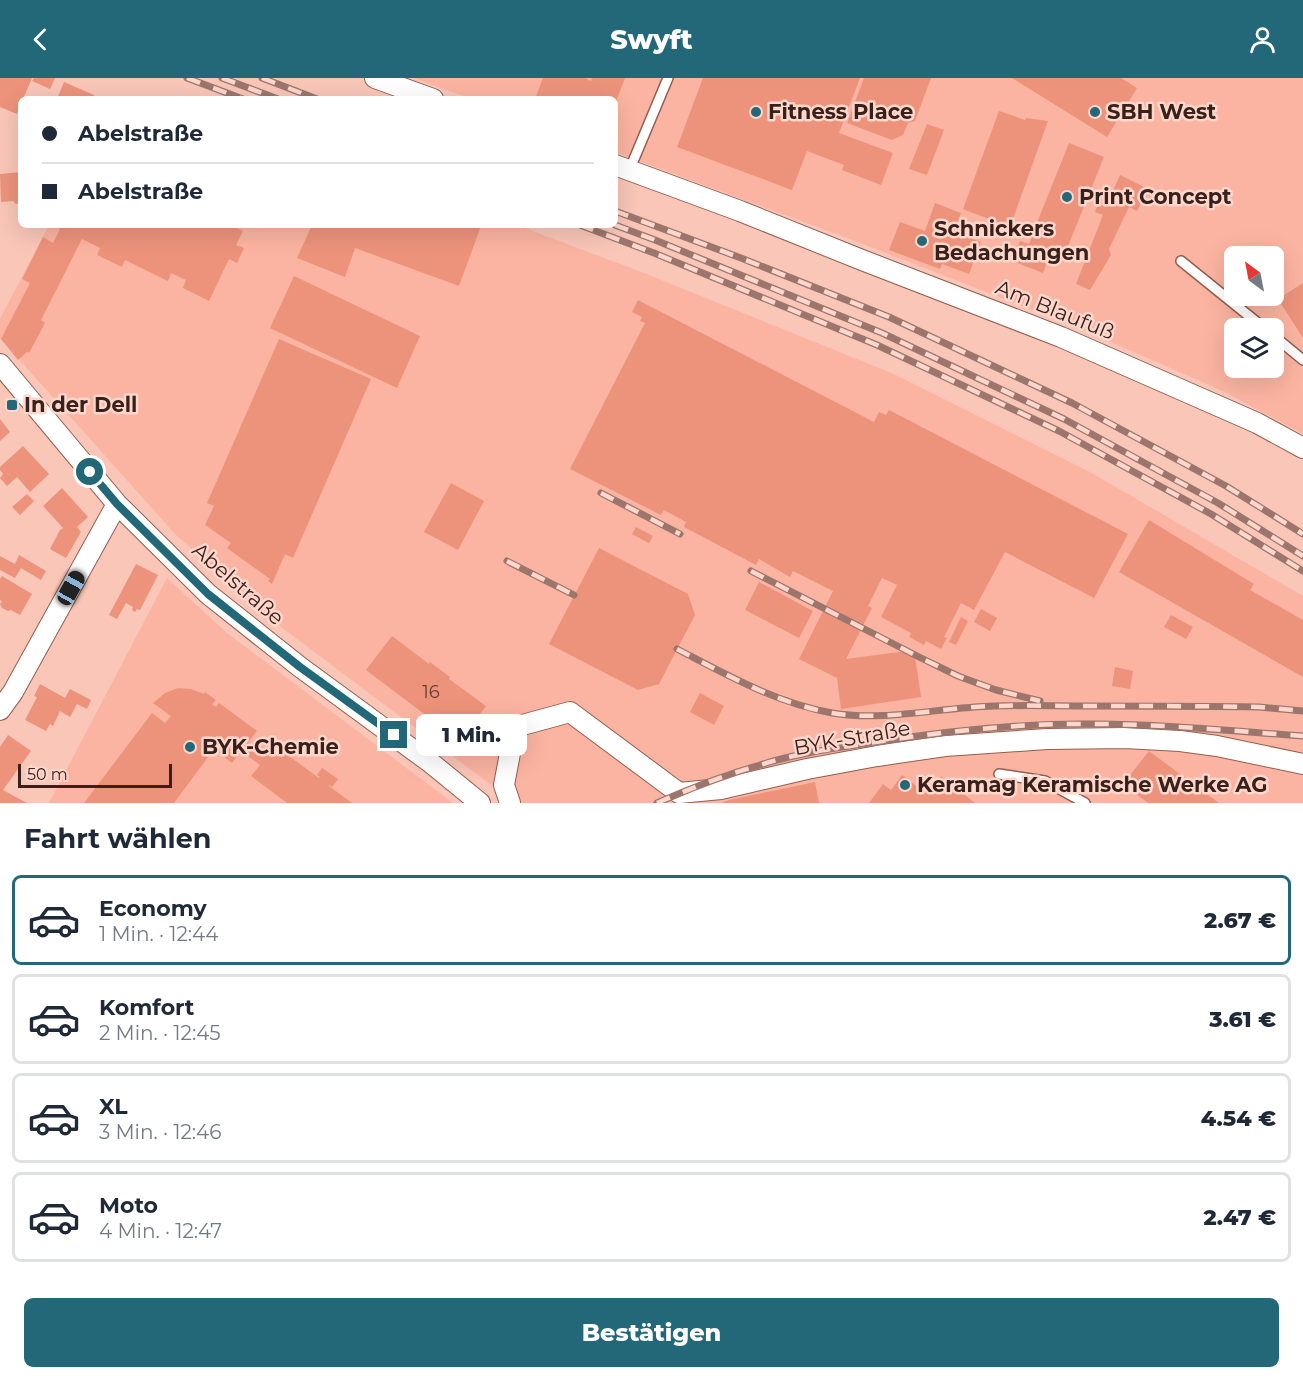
<!DOCTYPE html>
<html lang="de">
<meta charset="utf-8">
<style>
:root{--surface:#fff;--page:#f6f6f7;--text:#1f2937;--muted:#747a83;--line:#e0e1e3;--accent:#236878}
body{margin:0;font-family:Montserrat,sans-serif;background:var(--page);color:var(--text);height:100vh;display:flex;flex-direction:column;font-size:22px;white-space:nowrap}
*{box-sizing:border-box;margin:0}
p{font-size:20px;color:var(--muted)}
.icon{flex:none;width:33px;height:33px;fill:none;stroke:currentColor;stroke-width:2;stroke-linecap:round;stroke-linejoin:round}
.map{position:relative;height:725px;overflow:hidden}
.side{display:flex;flex-direction:column;background:var(--surface);flex:1}
.side>*{flex:none}
.hud{position:absolute;left:18px;top:18px;width:600px;height:132px;border-radius:9px;box-shadow:0 6px 24px #0002;display:grid;align-content:center;height:132px;padding:0 24px;background:var(--surface)}
.needle{width:39px;rotate:328deg}
.fabs{position:absolute;left:1224px;top:168px;display:grid;gap:12px}
.fabs a{display:grid;place-items:center;width:60px;height:60px;border-radius:9px;background:var(--surface);box-shadow:0 6px 24px #0002;font-size:30px}
.scale{position:absolute;left:18px;bottom:15px;width:154px;box-sizing:border-box;padding-left:6px;border:3px solid #39211b;border-top:0;font-size:16px;line-height:21px;white-space:nowrap;color:#39211b;-webkit-text-stroke:4px #fdd6cc;paint-order:stroke}
.end{position:absolute;width:27px;height:27px;margin:-14px;border:8px solid #236878;background:#fff;box-shadow:0 0 0 3px #fff}
.from{border-radius:50%}
.bubble{position:absolute;height:42px;border-radius:9px;background:var(--surface);box-shadow:0 6px 24px #0002;font-size:20px;font-weight:800;line-height:42px;text-align:center}
.car{position:absolute;width:18px;height:36px;margin:-18px -9px;border-radius:8px;box-shadow:0 0 4px 2px #0007;background:linear-gradient(#222 24%,#8ab4d8 0 40%,#222 0 76%,#8ab4d8 0 86%,#222 0)}
.hud b{display:flex;align-items:center;gap:21px;height:57px;font-size:22px}
.hud b+b{border-top:2px solid var(--line)}
.hud i{width:15px;height:15px;background:var(--text)}
ul{padding:0;list-style:none}
li{display:flex;align-items:center;gap:18px;height:90px;margin:0 12px 9px;padding:0 12px;border:3px solid var(--line);border-radius:9px}
li div{flex:1}
li b{display:block;font-size:22px}
li em{font-style:normal;font-weight:800}
li.on{border-color:var(--accent)}
li>.icon{width:54px;height:54px;stroke-width:1.5}
h2{padding:0 24px;font-size:27px;line-height:72px}
.primary-button{display:flex;gap:12px;margin-top:auto;padding:12px 24px}
.primary-button a{flex:1;height:69px;border-radius:9px;background:var(--accent);color:#fff;font-size:24px;font-weight:800;line-height:69px;text-align:center}
header{display:flex;justify-content:space-between;align-items:center;height:78px;padding:0 24px;background:var(--accent);color:#fff;font-size:27px;font-weight:800}
.map>svg:first-child{display:block}
</style>
<header><svg class="icon" aria-label="back" viewBox="0 0 24 24"><path d="M15 5l-7 7 7 7"/></svg>Swyft<svg class="icon" aria-label="person" viewBox="0 0 24 24"><circle cx="12" cy="8" r="4"/><path d="M4 21q1-7 8-7t8 7"/></svg></header>
<div class="map">
<svg width="1303" height="725" viewBox="0 0 1303 725">
<rect width="100%" height="100%" fill="#f9c6b8"/>
<path fill="#fbb4a1" fill-rule="evenodd" d="M414 0H1303V356L1225 314 1079 250 855 163 615 74V21H471ZM1234 178H1274V218H1234ZM1234 250H1274V290H1234Z
M49 147H517L644 195 894 296 1090 394 1303 518V725H510L491 707 268 539 175 456 0 260V241Z
M167 500 227 555 453 725H49Z"/>
<path fill="#ed937b" d="M0 0H32L23 21H21V27L17 36 0 29Z
M34 0H55L50 11 32 3Z
M543 0H585L591 3 592 0H625L615 26V21H535Z
M703 0H860L839 55 893 75 881 107 842 92 844 87 807 73 792 112 677 69Z
M864 0H931L915 43 908 45 903 57 892 62 847 45Z
M1012 0H1121L1137 10 1107 59Z
M64 4 94 17 92 21H57Z
M999 33 1025 42 1026 40 1048 43 1010 149 963 131Z
M927 46 944 52 927 97 909 91Z
M1069 65 1104 79 1066 173 1053 169 1043 195 1012 183 1020 163 1029 166 1033 155 1029 153 1032 145 1036 147Z
M21 94V125L16 126 13 123 1 124 0 96Z
M1120 97 1148 111 1137 133 1129 129 1109 171 1111 177 1090 212 1076 206 1103 137 1095 134 1103 113 1111 117Z
M935 125 961 135 954 154 981 164 969 196 942 186 940 191 889 172 900 144 925 153Z
M52 147H231L243 153 236 167 244 170 237 185 229 181 209 223 183 210 186 202 171 195 168 203 125 182 122 189 97 177 100 170 82 161 41 242 45 245 29 275 27 274 18 282 1 261 30 205 22 201 43 159 53 165 60 151Z
M312 147H478L481 148 459 208 355 170 345 199 297 180Z
M294 198 420 258 397 310 270 250Z
M1303 205V260L1278 221Z
M638 222 874 344 879 334 886 337 889 332 1128 456 1094 520 1005 474 974 532 961 525 944 559 947 560 941 571 926 563 924 567 909 559 911 555 881 539 897 507 882 500 868 528 872 530 846 581 914 572 921 619 841 631 837 600 799 581 833 513 793 493 790 499 759 481 756 487 684 449 686 444 664 432 661 437 570 391 645 245 640 243 642 239 632 234Z
M279 261 371 301 293 480 285 476 272 506 268 503 270 501 227 470 231 465 205 447 214 428 207 425Z
M0 341 10 354 0 363Z
M23 368 49 396 30 414 17 399 7 408 0 400 3 396 0 392V389Z
M451 405 484 423 458 472 424 454Z
M62 410 88 439 77 449 81 454 66 480 50 471 60 452 63 450 43 428Z
M27 416 34 423 20 437 12 429Z
M1149 442 1254 506 1250 512 1303 542V599L1119 494Z
M636 449 653 458 649 465 632 456Z
M599 470 688 516 695 537 659 606 638 612 549 566Z
M19 477 46 493 41 502 21 490 15 500 0 492V478L15 486Z
M136 486 158 497 140 532 137 531 135 534 132 532 133 529 126 525 117 541 109 537Z
M2 498 32 516 20 537 11 532 8 533 2 530 0 526 2 523 0 522V501Z
M759 504 813 533 799 560 745 532Z
M981 531 997 540 990 553 974 544Z
M1171 537 1193 549 1186 561 1164 549Z
M961 539 968 543 956 567 949 564Z
M392 558 429 586 430 584 450 599 449 601 486 628 460 663 366 592Z
M1115 589 1133 593 1130 611 1112 608Z
M40 606 65 620 70 611 91 622 87 631 77 626 70 639 60 633 53 648 50 646 46 653 25 642 37 619 34 618Z
M178 610 191 611 204 616 205 614 216 622 212 626 216 629 219 625 257 653 248 665 266 678 274 667 319 700 320 699 317 697 322 690 338 701 332 709 329 707V708L352 725H287L251 698 260 687 241 673 232 685 214 671 174 725H84L152 635 165 645 171 638 153 625 165 615Z
M700 615 724 628 714 647 690 634Z
M8 657 31 673 3 712 27 725H0V669Z
M1149 673 1219 725H1148L1123 706Z
M902 697 927 716 941 698 975 725H869L883 706 891 712Z
M815 704 819 725H721L729 722Z"/>
<g fill="none" stroke-linecap="round" stroke-linejoin="round">
<defs>
<path id="lane" d="M629 93 668 0
M1181 183 1264 250
M1274 258 1303 282
M999 696 1045 703 1085 725"/>
<path id="street" d="M375 0 433 21
M615 87 740 133 862 182 1061 259 1257 345 1303 370
M0 286 117 426 208 516 300 589 431 685 480 725
M0 632 13 614 117 426
M510 725 504 707 515 649 570 634 679 715 721 711 807 691 877 678 945 668 1047 661 1125 660 1180 663 1217 668 1303 686"/>
</defs>
<use href="#lane" stroke="#945d4e" stroke-width="12"/>
<use href="#street" stroke="#945d4e" stroke-width="22"/>
<use href="#lane" stroke="#fff" stroke-width="9"/>
<use href="#street" stroke="#fff" stroke-width="20"/>
<defs>
<path id="rail" d="M187 0 243 21
M222 0 278 21
M262 0 317 21
M615 133 741 180 889 239 1072 325 1226 408 1303 456
M580 147 654 175 877 267 1059 353 1211 436 1303 493
M615 147 655 162 882 255 1064 341 1218 425 1303 478
M601 415 680 456
M507 483 574 517
M751 493 921 580 958 598 996 612 1040 623
M677 571C727 597 776 625 832 635 886 644 941 629 995 628 1025 627 1056 628 1086 628 1144 628 1202 628 1259 629L1303 633
M657 725C691 710 725 697 760 687 797 675 837 670 876 664 948 653 1021 645 1094 646 1163 646 1233 653 1303 658"/>
</defs>
<use href="#rail" stroke="#9c766c" stroke-width="7"/>
<use href="#rail" stroke="#fdd6cc" stroke-width="4.5" stroke-dasharray="14" stroke-linecap="butt"/>
</g>
<g fill="none" stroke-linecap="round" stroke-linejoin="round">
<path stroke="#236878" stroke-width="8" d="M90 394 117 426 208 516 300 589 394 657"/>
</g>
<g fill="#236878" stroke="#fdd6cc" stroke-width="2">
<circle cx="756" cy="34" r="6"/>
<circle cx="1095" cy="34" r="6"/>
<circle cx="1067" cy="119" r="6"/>
<circle cx="922" cy="163" r="6"/>
<rect x="6" y="321" width="12" height="12" rx="3"/>
<circle cx="190" cy="669" r="6"/>
<circle cx="905" cy="707" r="6"/>
</g>
<g text-anchor="middle" stroke-width="5" stroke-linejoin="round" paint-order="stroke">
<g font-size="18" fill="#663e33">
<text x="431" y="620">16</text>
</g>
<g font-size="21" font-weight="bold" fill="#39211b" stroke="#fdd6cc" text-anchor="start">
<text x="768" y="41">Fitness Place</text>
<text x="1107" y="41">SBH West</text>
<text x="1079" y="126">Print Concept</text>
<text x="934" y="158">Schnickers<tspan x="934" dy="24">Bedachungen</tspan></text>
<text x="24" y="334">In der Dell</text>
<text x="202" y="676">BYK-Chemie</text>
<text x="917" y="714">Keramag Keramische Werke AG</text>
</g>
<g font-size="21" fill="#39211b" stroke="#fdd6cc">
<text transform="translate(1055 232) rotate(22)" y="7">Am Blaufuß</text>
<text transform="translate(238 506) rotate(41)" y="7">Abelstraße</text>
<text transform="translate(852 660) rotate(-10)" y="7">BYK-Straße</text>
</g>
</g>
</svg>
<div class="fabs">
<a><svg class="needle" viewBox="-14 -14 28 28"><path d="M0-13l5 13h-10z" fill="#e53935"/><path d="M0 13l5-13h-10z" fill="#747a83"/></svg></a>
<a><svg class="icon" aria-label="layers" viewBox="0 0 24 24"><path d="M12 4l9 5-9 5-9-5zM3 14l9 5 9-5"/></svg></a>
</div>
<div class="scale">50 m</div>
<i class="end from" style="left:90px;top:394px"></i>
<i class="end" style="left:394px;top:657px"></i>
<div class="bubble" style="left:416px;top:636px;width:111px">1 Min.</div>
<i class="car" style="left:71px;top:510px;rotate:29deg"></i>
<div class="hud">
<b><i class="from"></i>Abelstraße</b>
<b><i></i>Abelstraße</b>
</div>
</div>
<section class="side">
<h2>Fahrt wählen</h2>
<ul>
<li class="on"><svg class="icon" aria-label="car" viewBox="0 0 24 24"><path d="M5 17H2v-5l4-1 3-4h7l3 4 3 1v5h-3M9 17h6M6 11h13"/><circle cx="7" cy="17" r="2"/><circle cx="17" cy="17" r="2"/></svg><div><b>Economy</b><p>1 Min. · 12:44</p></div><em>2.67 €</em></li>
<li><svg class="icon" aria-label="car" viewBox="0 0 24 24"><path d="M5 17H2v-5l4-1 3-4h7l3 4 3 1v5h-3M9 17h6M6 11h13"/><circle cx="7" cy="17" r="2"/><circle cx="17" cy="17" r="2"/></svg><div><b>Komfort</b><p>2 Min. · 12:45</p></div><em>3.61 €</em></li>
<li><svg class="icon" aria-label="car" viewBox="0 0 24 24"><path d="M5 17H2v-5l4-1 3-4h7l3 4 3 1v5h-3M9 17h6M6 11h13"/><circle cx="7" cy="17" r="2"/><circle cx="17" cy="17" r="2"/></svg><div><b>XL</b><p>3 Min. · 12:46</p></div><em>4.54 €</em></li>
<li><svg class="icon" aria-label="car" viewBox="0 0 24 24"><path d="M5 17H2v-5l4-1 3-4h7l3 4 3 1v5h-3M9 17h6M6 11h13"/><circle cx="7" cy="17" r="2"/><circle cx="17" cy="17" r="2"/></svg><div><b>Moto</b><p>4 Min. · 12:47</p></div><em>2.47 €</em></li>
</ul>
<div class="primary-button"><a>Bestätigen</a></div>
</section>
